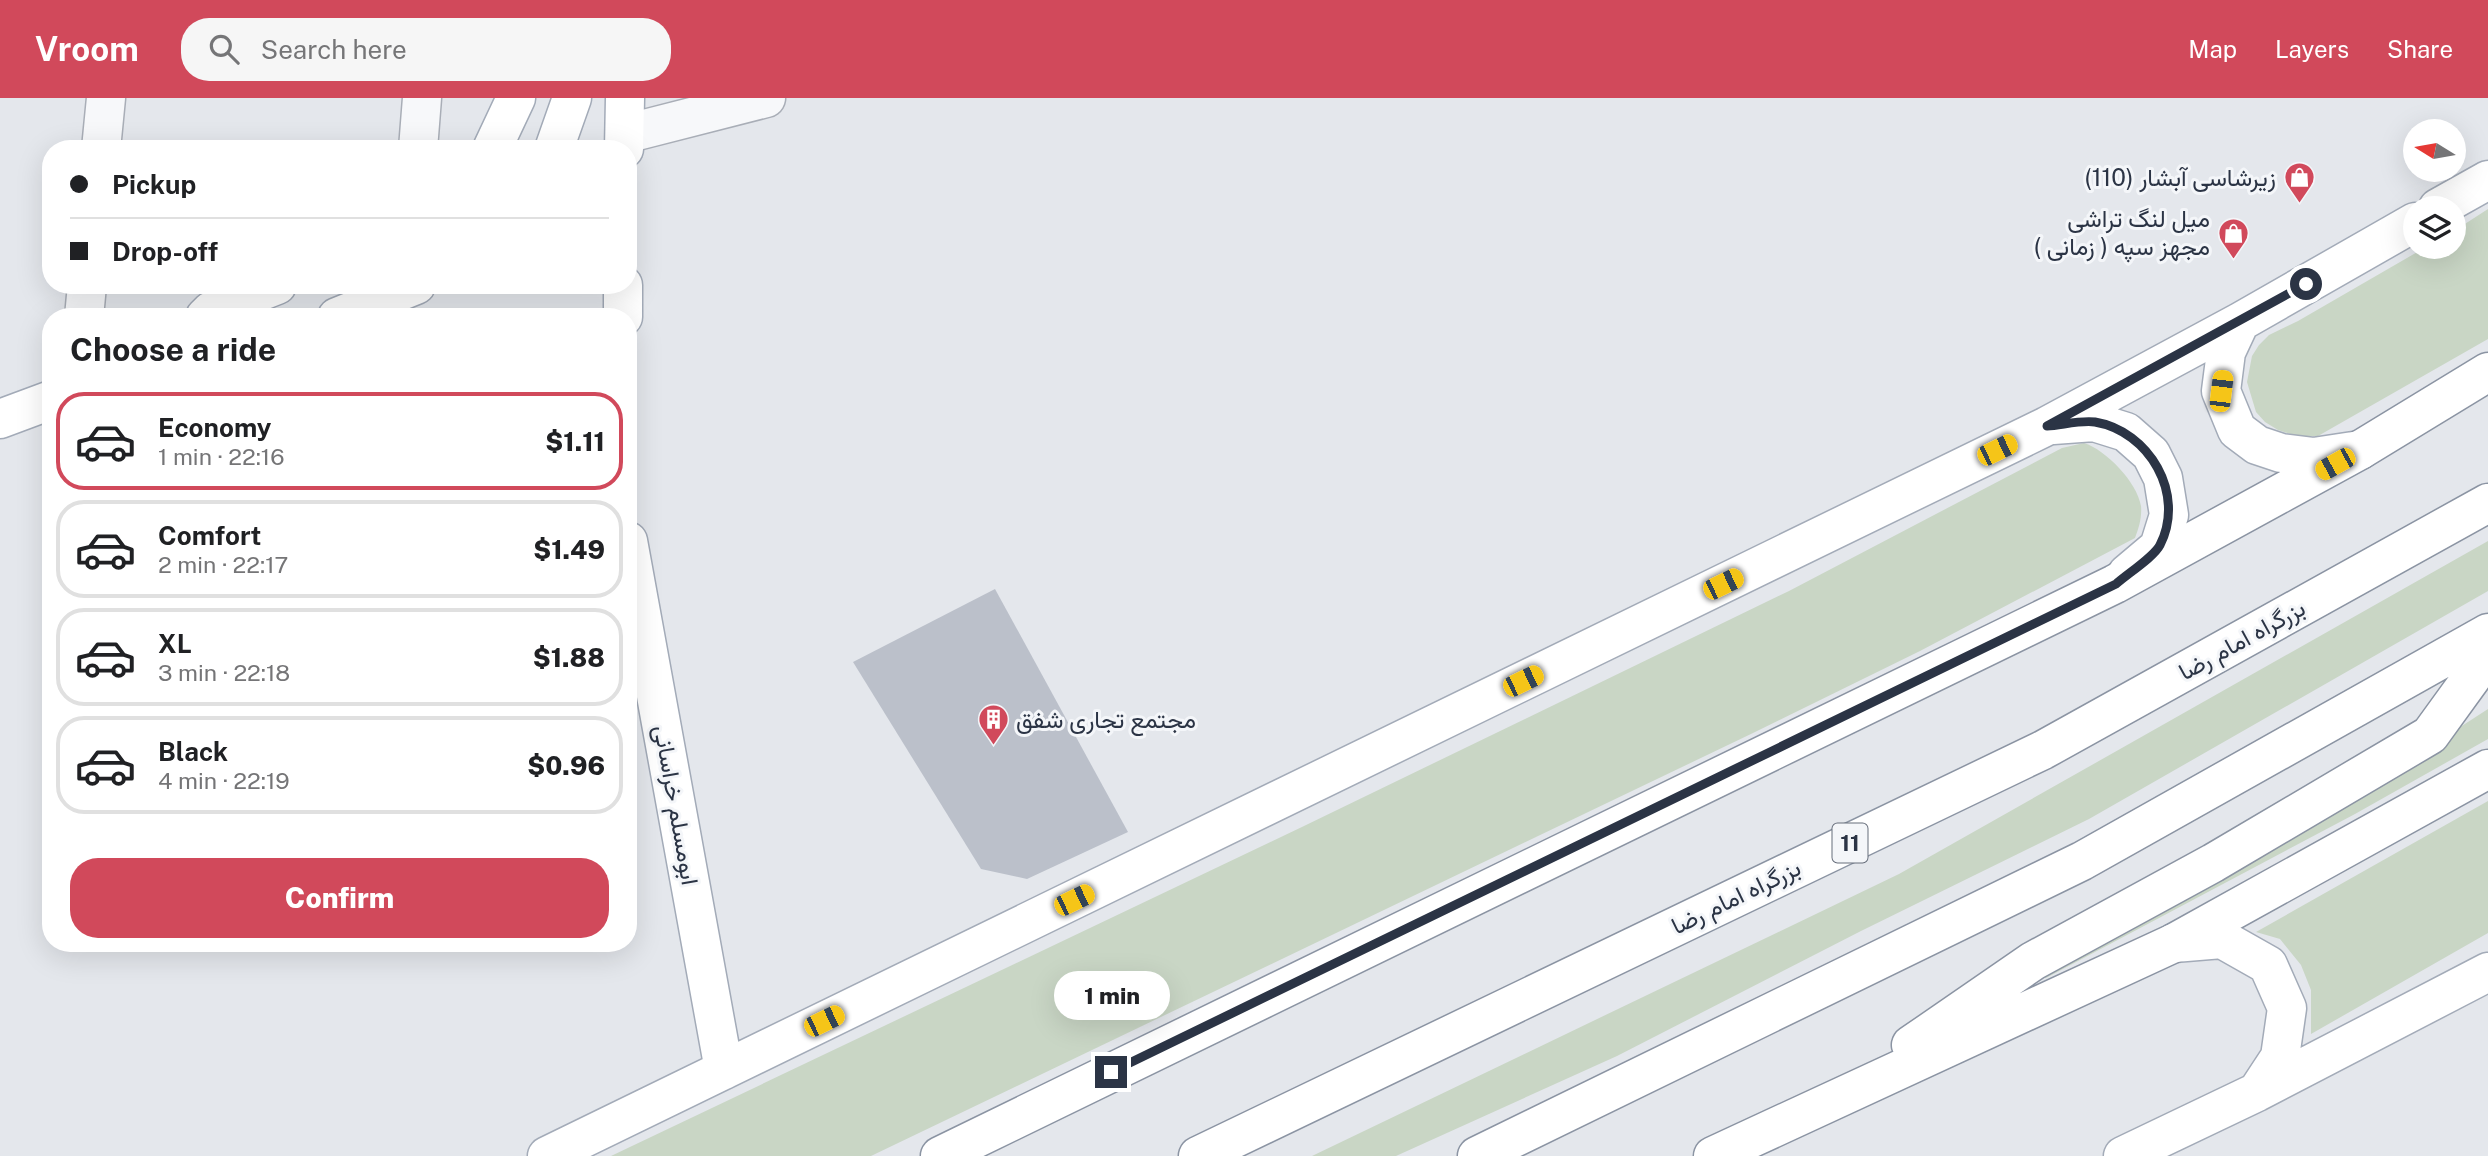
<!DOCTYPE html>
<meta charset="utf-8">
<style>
:root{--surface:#fff;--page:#f6f6f6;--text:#202124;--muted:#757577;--line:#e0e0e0;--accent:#d1495b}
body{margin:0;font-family:"Public Sans",Vazirmatn,sans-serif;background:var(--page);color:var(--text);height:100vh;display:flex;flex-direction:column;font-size:26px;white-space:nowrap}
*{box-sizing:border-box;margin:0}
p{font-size:23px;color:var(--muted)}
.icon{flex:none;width:38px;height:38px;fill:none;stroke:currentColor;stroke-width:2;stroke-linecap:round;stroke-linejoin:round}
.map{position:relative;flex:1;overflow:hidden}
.drawer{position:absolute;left:42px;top:210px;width:595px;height:644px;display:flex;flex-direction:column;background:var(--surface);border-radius:28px;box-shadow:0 7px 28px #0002}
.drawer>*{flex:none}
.banner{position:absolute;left:42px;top:42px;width:595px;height:154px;border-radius:28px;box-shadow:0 7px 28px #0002;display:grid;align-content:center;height:154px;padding:0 28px;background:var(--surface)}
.needle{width:46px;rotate:281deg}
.buttons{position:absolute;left:2403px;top:21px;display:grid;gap:14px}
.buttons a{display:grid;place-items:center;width:63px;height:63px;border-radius:50%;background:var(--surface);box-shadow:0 7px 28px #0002;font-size:35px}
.end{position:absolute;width:32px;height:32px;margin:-16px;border:9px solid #2b3445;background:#fff;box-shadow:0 0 0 4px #fff}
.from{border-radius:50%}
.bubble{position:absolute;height:49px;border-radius:24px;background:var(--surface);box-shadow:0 7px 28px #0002;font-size:23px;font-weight:800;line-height:49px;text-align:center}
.car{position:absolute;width:21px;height:42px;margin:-21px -10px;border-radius:9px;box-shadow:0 0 5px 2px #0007;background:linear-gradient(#f5c518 24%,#345 0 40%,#f5c518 0 76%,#345 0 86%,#f5c518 0)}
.banner b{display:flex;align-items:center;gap:24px;height:66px;font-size:26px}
.banner b+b{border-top:2px solid var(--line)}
.banner i{width:18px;height:18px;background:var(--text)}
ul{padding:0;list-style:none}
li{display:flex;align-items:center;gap:21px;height:98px;margin:0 14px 10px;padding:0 14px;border:4px solid var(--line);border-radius:28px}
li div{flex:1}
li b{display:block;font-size:26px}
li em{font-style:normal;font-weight:800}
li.active{border-color:var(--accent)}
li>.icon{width:63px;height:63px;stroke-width:1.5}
h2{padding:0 28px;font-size:32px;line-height:84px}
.button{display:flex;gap:14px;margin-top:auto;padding:14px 28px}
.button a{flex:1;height:80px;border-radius:28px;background:var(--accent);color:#fff;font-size:28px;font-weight:800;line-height:80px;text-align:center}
header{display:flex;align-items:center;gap:42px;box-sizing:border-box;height:98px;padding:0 35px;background:var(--accent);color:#fff}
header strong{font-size:33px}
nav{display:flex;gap:38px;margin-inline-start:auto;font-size:24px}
.search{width:490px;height:63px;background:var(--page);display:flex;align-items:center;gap:18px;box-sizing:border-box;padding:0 24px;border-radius:28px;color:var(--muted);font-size:26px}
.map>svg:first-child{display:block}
</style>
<header>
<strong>Vroom</strong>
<div class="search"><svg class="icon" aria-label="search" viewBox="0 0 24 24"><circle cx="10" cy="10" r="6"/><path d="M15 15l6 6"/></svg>Search here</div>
<nav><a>Map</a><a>Layers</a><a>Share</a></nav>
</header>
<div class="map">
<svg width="2488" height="1058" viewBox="0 0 2488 1058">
<rect width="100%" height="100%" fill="#e4e7ec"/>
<path fill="#c9d6c5" d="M2488 111V241L2318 338H2297L2278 332 2265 324 2256 314 2247 284 2252 258 2259 247 2269 237 2298 223 2426 149H2454V133Z
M2084 345C2106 352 2137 384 2141 408 2142 419 2139 430 2135 440L1920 553 1753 635 871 1058H611L1304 728 1789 493 2062 350Z
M2488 443V493L2089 721 1861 833 1617 958 1396 1058H1312L1899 776Z
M2488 611V641L2355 716 2046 880 2035 879 2417 657Z
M2488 703V835L2311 936V892L2301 867 2280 841 2256 834Z"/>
<path fill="#bbc0ca" d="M995 491 1128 734 1027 781 981 771 853 564Z"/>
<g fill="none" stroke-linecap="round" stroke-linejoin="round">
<defs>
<path id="minor" d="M625 36 766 0
M101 51 106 0
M418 51 422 0
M84 219 87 187"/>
<path id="major" d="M492 51 516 0
M554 51 572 0
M624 51 625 0
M2438 110 2488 82
M205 219 211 213 277 187
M337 219 416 187
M623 219V187
M2240 224 2226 254 2221 293 2237 332 2257 347 2281 355 2314 359 2360 352
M0 321 51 302
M2053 327 2094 324 2126 334 2151 356 2163 380 2169 417 2159 449 2127 476
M628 443 724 972
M2174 845 2222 841 2268 867 2287 910 2280 959 2257 994
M547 1058 2047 328 2240 224 2415 124
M2123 1058 2257 994 2488 874"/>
<path id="highway" d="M1911 947 2033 863 2213 765 2430 637 2488 557
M940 1058 2115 486 2360 352 2488 274
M1198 1058 2043 652 2488 405
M1477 1058 2082 763 2488 535
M1713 1058 2174 845 2488 671"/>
</defs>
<use href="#minor" stroke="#a9aeb7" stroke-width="41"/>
<use href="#major" stroke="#a3abb8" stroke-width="41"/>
<use href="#highway" stroke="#8b94a3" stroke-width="41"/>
<use href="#minor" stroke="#f7f8fa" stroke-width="38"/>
<use href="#major" stroke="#fff" stroke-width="38"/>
<use href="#highway" stroke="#fff" stroke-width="38"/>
</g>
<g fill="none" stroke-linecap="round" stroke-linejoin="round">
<path stroke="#2b3445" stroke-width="9" d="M1111 974 2116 486C2127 476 2154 459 2160 447 2186 396 2149 333 2095 324 2081 322 2062 327 2047 328L2306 186"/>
</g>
<defs>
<symbol id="shop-pin" viewBox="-11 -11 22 30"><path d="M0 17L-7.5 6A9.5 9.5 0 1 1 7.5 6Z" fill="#d1495b" stroke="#f4f6f9"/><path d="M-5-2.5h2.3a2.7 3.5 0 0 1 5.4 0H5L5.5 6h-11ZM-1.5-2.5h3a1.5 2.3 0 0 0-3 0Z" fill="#fff"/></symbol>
<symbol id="building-pin" viewBox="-11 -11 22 30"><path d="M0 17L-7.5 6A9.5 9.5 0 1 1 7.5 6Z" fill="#d1495b" stroke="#f4f6f9"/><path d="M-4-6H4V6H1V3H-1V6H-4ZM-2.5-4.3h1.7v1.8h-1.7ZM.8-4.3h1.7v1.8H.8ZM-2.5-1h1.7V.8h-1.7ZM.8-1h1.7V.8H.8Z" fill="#fff"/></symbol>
</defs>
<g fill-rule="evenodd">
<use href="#shop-pin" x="2282" y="62" width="35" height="47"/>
<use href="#shop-pin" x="2216" y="118" width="35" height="47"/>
<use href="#building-pin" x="976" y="604" width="35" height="47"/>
</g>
<g text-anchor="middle" stroke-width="6" stroke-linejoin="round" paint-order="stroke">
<rect fill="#f4f6f9" stroke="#676e7b" stroke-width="2" x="1832.5" y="725.5" width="35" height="39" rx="5"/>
<g font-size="23" font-weight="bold" fill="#2b3445">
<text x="1850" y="753">11</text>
</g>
<g font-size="24" fill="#2b3445" stroke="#f4f6f9" text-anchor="end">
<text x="2276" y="88">زیرشاسی آبشار (110)</text>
<text x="2210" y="129">میل لنگ تراشی<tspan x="2210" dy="28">مجهز سپه ( زمانی )</tspan></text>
<text x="1016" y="630" text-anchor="start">مجتمع تجاری شفق</text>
</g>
<g font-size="24" fill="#2b3445" stroke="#f4f6f9">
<text transform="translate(2242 542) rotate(-29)" y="8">بزرگراه امام رضا</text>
<text transform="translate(676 707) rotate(80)" y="8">ابومسلم خراسانی</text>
<text transform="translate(1736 799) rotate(-26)" y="8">بزرگراه امام رضا</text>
</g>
</g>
</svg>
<div class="buttons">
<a><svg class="needle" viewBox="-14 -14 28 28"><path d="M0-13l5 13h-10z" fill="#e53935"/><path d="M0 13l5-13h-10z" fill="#757577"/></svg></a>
<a><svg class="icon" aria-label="layers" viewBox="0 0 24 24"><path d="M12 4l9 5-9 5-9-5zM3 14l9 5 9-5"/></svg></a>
</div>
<i class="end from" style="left:2306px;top:186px"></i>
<i class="end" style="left:1111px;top:974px"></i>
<div class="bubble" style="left:1054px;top:873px;width:116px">1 min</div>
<i class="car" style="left:2221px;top:293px;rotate:7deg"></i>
<i class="car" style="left:1997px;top:352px;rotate:64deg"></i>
<i class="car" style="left:2335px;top:366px;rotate:241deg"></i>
<i class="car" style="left:1723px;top:486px;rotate:64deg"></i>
<i class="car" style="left:1523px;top:583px;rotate:64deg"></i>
<i class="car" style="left:1074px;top:802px;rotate:64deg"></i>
<i class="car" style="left:824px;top:923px;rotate:64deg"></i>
<div class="banner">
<b><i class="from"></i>Pickup</b>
<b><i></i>Drop-off</b>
</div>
<section class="drawer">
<h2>Choose a ride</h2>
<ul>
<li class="active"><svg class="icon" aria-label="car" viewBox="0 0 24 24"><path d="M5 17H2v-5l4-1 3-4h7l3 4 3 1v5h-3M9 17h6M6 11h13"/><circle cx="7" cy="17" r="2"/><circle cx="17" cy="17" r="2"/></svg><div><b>Economy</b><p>1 min · 22:16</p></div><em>$1.11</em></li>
<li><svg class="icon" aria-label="car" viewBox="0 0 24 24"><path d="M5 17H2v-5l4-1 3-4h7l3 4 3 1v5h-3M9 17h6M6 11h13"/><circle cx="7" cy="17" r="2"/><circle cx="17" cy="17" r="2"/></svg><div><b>Comfort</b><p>2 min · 22:17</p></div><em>$1.49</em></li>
<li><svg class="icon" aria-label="car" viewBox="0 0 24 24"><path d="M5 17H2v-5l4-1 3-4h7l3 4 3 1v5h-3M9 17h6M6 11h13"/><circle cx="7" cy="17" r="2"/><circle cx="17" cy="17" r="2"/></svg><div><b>XL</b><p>3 min · 22:18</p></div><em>$1.88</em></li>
<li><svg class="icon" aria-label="car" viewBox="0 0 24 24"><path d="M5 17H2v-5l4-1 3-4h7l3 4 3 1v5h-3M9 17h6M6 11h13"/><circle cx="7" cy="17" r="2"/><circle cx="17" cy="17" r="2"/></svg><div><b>Black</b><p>4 min · 22:19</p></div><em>$0.96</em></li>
</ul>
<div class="button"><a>Confirm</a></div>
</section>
</div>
